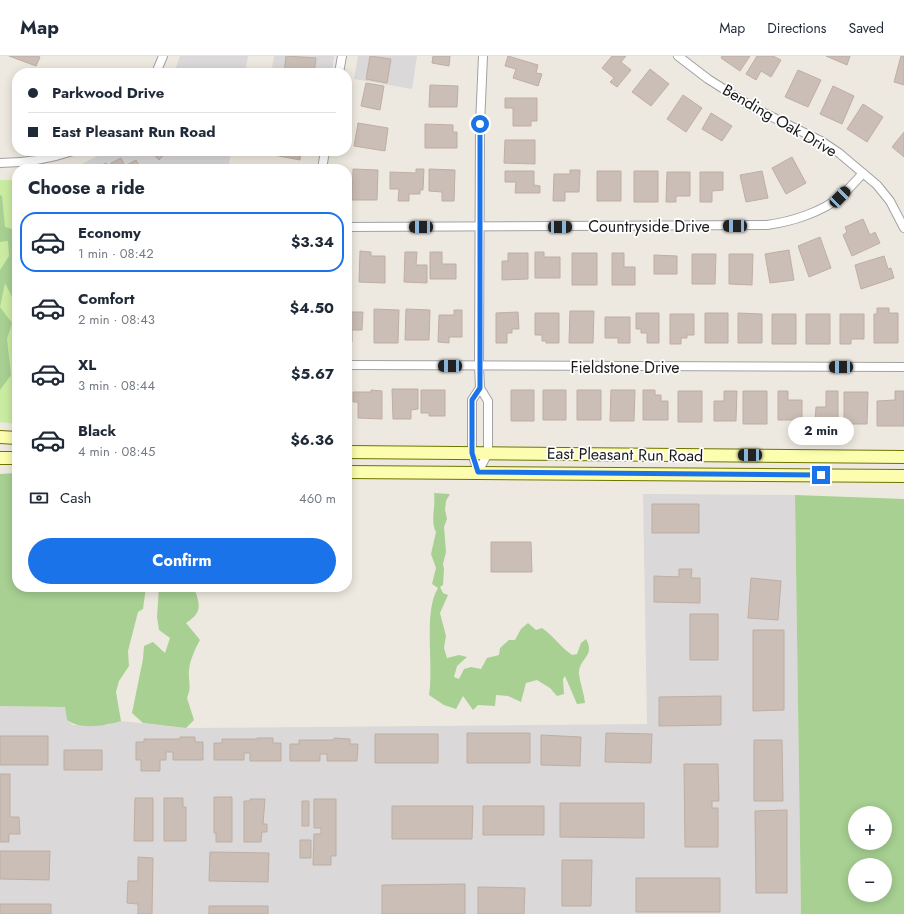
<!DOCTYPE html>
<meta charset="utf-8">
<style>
:root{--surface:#fff;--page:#f2f2f3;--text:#1f2937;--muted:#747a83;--line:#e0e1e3;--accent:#1a73e8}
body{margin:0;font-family:Jost,sans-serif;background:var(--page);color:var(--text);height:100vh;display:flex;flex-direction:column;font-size:15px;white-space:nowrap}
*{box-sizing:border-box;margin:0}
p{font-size:13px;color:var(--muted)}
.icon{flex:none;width:22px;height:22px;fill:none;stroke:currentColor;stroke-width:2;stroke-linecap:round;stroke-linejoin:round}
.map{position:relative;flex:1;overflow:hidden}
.drawer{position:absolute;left:12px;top:108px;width:340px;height:428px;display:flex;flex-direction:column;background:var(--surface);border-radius:16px;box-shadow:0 2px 10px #0003}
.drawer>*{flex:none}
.banner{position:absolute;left:12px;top:12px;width:340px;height:88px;border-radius:16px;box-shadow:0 2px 10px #0003;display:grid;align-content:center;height:88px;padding:0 16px;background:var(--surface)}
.controls{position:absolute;left:848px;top:750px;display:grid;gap:8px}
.controls a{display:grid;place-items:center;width:44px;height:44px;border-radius:50%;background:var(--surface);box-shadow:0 2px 10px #0003;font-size:20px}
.end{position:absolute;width:18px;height:18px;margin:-9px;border:5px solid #1a73e8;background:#fff;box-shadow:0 0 0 2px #fff}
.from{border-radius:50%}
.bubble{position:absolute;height:28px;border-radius:14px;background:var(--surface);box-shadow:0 2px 10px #0003;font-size:13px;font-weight:700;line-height:28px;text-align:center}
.car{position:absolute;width:12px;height:24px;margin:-12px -6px;border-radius:5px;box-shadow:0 0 3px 1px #0007;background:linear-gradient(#222 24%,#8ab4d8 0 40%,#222 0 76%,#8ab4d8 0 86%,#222 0)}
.banner b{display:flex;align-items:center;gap:14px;height:38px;font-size:15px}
.banner b+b{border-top:1px solid var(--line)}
.banner i{width:10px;height:10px;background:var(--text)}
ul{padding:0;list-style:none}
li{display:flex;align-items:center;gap:12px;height:60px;margin:0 8px 6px;padding:0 8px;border:2px solid transparent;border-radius:16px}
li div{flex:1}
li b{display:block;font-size:15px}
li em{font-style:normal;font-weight:700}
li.selected{border-color:var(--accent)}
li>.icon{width:36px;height:36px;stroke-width:1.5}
h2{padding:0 16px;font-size:18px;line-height:48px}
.pay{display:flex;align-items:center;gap:10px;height:44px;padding:0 16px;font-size:15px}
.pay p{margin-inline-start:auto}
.primary-button{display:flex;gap:8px;margin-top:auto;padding:8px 16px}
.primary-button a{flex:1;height:46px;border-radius:24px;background:var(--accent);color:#fff;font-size:16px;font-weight:700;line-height:46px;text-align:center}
header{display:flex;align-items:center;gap:24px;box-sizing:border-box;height:56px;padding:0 20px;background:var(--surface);border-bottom:1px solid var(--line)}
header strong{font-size:19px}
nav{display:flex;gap:22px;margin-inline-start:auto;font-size:14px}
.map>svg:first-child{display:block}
</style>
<header>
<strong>Map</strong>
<nav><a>Map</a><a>Directions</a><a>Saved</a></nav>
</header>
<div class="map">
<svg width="904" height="858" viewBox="0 0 904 858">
<rect width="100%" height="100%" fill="#eee9e0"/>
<path fill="#dad8d8" d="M180 0H248L245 17H174Z
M274 0H334L332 17H271Z
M358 0H417L412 33 354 23Z
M107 95H231L228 113H72Z
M643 438 795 439 801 858H0V650L65 651 67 664 73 669H108L121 665 186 672 647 668Z"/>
<path fill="#caeca2" d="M0 124H17V368L0 366Z"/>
<path fill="#a7d092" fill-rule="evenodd" d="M0 139 2 140 5 171 12 173C17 191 17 208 17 226L15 228 14 245 5 227 0 251V214L9 200 8 185 0 186Z
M0 251 12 267 7 283 11 319 0 334Z
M17 417V531H146L143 553 138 556 128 595 129 610 119 625 116 636 121 665C106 670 80 674 67 664L65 651 0 650V418Z
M434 437 450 438 446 445 445 454 447 463 444 471 446 496 443 508 444 513 443 529 440 531 443 537 448 539 440 557 446 580 444 592 447 602 459 599 467 601 457 610 454 621 459 623 464 613 471 611 481 613 487 602 499 599 500 592 509 584H515L521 573 528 567 536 574 542 572C554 580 560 591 572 599L577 598 581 587 586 583C596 601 578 602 579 618 580 627 584 637 585 647L577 648 565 620 563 623 564 638 557 640 550 632 537 624 526 627 521 646 508 640 496 639 495 650 478 649 473 654 463 640 456 653 444 649 429 639C434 609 423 556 438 532L432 528 436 512 431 498 436 476C430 466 436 449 434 437Z
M795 439 904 443V858H801ZM855 757H885V787H855ZM855 809H885V839H855Z
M159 531H194C200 549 203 556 186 567L200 584C195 593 190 604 189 614 188 626 192 630 187 642L194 664 186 672 143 667 132 657 143 603 144 590 153 586 165 597 170 582 159 574 157 561Z"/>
<path fill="#cabeb6" stroke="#c0aea2" d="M9 0H37L40 1 36 10Z
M286 0 316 2 314 17H284Z
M370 0 391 3 387 27 366 23Z
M433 0H450L449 10 432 7Z
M508 0 538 9 536 17 542 18 538 30 513 22 516 13 505 10Z
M612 0H626L621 6 631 14 617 31 610 26 614 22 602 12Z
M722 0H750L740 15 721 2Z
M757 0H773L781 4 771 21 761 15 756 24 746 18Z
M826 0H850L847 9Z
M901 0H904V29L894 26Z
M650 13 669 28 651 50 632 36Z
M798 14 821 24 808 51 785 41Z
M366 27 384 30 380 54 361 50Z
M430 29 458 30 457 51H429Z
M833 30 854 40 842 68 820 58Z
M683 39 702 52 686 76 667 63Z
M505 42H537V65H531V70H513V52H505Z
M863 48 883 61 867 86 847 73Z
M711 57 732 70 722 85 702 73Z
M358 67 388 72 385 95 354 90Z
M425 68 453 69V76H457V92H425Z
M904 76V101L892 91Z
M505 84H535V108L504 107Z
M150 95H168L159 104Z
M269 95H301L300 104 269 98Z
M792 101 806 127 786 138 772 112Z
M121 102 125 110 136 104 141 113H114L111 107Z
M106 107 110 113H95Z
M353 113 378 114 377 144H352Z
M416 113H424L423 134H420V138H409V145H398L399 133H390V116L416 117Z
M429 113 455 114 454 145H442V136L429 135Z
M570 114H580L579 136H565V145H553L554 118H570Z
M505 115H534V129L540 130V137H515L516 126H505Z
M597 115H621V145H597Z
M634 115H658V146H634Z
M762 115 768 142 746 146 740 119Z
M667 116H690V140H676V146H666Z
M700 116H723V134L712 135V146H700Z
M863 163 870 179 875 176 880 187 852 200 843 179 847 176 845 171Z
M820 181 831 212 809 221 798 190Z
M789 194 794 224 770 227 765 198Z
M360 195 371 196V200H385V227L359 226Z
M405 196H417L416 209H427V227L404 226Z
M430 196H442V208H456V223H430Z
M535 196H544V201H560V222H535Z
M508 197H528V223L502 224V205H508Z
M572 197H597V229H572Z
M612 197H624V211H635V229H612Z
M692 198H716L715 228H692Z
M729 198H753L752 229 729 228Z
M654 199 677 200V218H654Z
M884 200 888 213 891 212 894 222 861 233 855 209Z
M877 252H889V257H898V287H874V258H877Z
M374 253 399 254 398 287H374Z
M406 253 430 254 429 284H405Z
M454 254H462V281H449V287L438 286 439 259H454Z
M570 255H594L593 287H569Z
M347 256H363L362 274H352V286H347Z
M518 256 519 273H512V277H507V287H496V257Z
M535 257H559V287H546V285H542V279H535Z
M636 257H659V287H647V277H641V273H636Z
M705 257H728V287H705Z
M738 257 762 258V287H738Z
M670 258H694V279H687V282H681V288H670Z
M772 258H796V288H772Z
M806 258H830V288H806Z
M840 258H864V283H851V288H840Z
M605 261H630V287H618V282H605Z
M392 333H418V353L411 354V363H393Z
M371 334 382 335V363L358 362V346H353V336H371Z
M421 334H445V360H429V357H421Z
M511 334H534V365H511Z
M543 334H566V364H543Z
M577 334H601V364H577Z
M611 334H635L634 365H610Z
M643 334H655V339H661V345H668V364H643Z
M678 335H702V366H678Z
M724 335H737L736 365H714V345H724Z
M743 335H767V368H743Z
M778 335H788V344H802V368H796V364H778Z
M826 335H838V366H815L816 351H826Z
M895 335H904V370H877V345L895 344Z
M844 336H868L867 368H844Z
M652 448H699V477H652Z
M491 486H531L532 516H491Z
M679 513H692L691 522H700V547L654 546V520L679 521Z
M751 522 781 525 778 564 748 562Z
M690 558H718V604H690Z
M753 574H784V654L753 655Z
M721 640V669L659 670V641Z
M467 677H530V707H467Z
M606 677 652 678 651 707 605 706Z
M375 678H438V707H375Z
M541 679 581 681 580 710 541 709Z
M0 680H48V709H0Z
M180 681H195V686H203V704H173V696H166V704H160V715H141V704H136V686H144V683H180Z
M257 682H273V687H281V705H250V697H244V704H214V687H222V683H257Z
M334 682 350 683V688H358L357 705H327V698H320V705H290V688H299V684H334Z
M754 684H782L783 745H754Z
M64 694H102V714H64Z
M684 708H718L719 745H712V752H718V791H685Z
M0 718H10V761H19L20 778H9V786H0Z
M214 741H232V786H216V777H214Z
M135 742H153V785H134Z
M164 742H183V751H186V785H164Z
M250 743H265L263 768H267V776H262L261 786H244V745H250Z
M314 743H336V800H331V809H313L314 778H321V772H314Z
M302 745H309V770H302Z
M560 747H644V782L560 781Z
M392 750H473L472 783H392Z
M483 750H544V779H483Z
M787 754V837H756L755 755Z
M300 784H311V802H300Z
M0 795H50L49 824 0 823Z
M210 796 269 797 268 826 209 825Z
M138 801 153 802 152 858H138V848L127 847 128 825H138Z
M562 804H592L591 850H562Z
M636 822H720V856H636Z
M465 828V858H382V829Z
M478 831 525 832 524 858H478Z
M0 848H51V858H0Z
M209 850H268V858H209Z"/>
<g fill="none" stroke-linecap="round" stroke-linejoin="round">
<defs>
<path id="minor" d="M678 0 708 23 752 51 821 85 839 97 877 129 890 145 904 172
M156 17 163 0
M339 17 342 0
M0 107C26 107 49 103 73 95
M322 113 325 95
M347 171 767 169C790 166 823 156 841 140 849 133 856 125 863 117
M347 309 904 311
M478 416 488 397V345L480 332 479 310 480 68 483 0
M478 416 472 397V344L480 332"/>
<path id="secondary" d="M0 381 17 382
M347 396 904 401
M0 402H17
M347 416 904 420"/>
</defs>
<use href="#minor" stroke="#a2a2a2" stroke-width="10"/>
<use href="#secondary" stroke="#6d7500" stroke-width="14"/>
<use href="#minor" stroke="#fff" stroke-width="8"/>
<use href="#secondary" stroke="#fcfdaf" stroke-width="12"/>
</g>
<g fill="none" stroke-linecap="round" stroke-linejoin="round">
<path stroke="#1a73e8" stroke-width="5" d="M480 68V332L472 344V397L478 416 821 419"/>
</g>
<g text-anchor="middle" stroke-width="3.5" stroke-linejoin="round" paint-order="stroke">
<g font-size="16" fill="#1b1b1b" stroke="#fff">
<text transform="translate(780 64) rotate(30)" y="6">Bending Oak Drive</text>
<text x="649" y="176">Countryside Drive</text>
<text x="625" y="317">Fieldstone Drive</text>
<text transform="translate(625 398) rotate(1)" y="6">East Pleasant Run Road</text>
</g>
</g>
</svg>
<div class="controls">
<a>+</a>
<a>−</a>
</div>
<i class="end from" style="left:480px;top:68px"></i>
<i class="end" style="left:821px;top:419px"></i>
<div class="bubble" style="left:788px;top:361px;width:66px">2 min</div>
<i class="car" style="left:840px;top:141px;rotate:44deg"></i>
<i class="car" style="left:735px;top:170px;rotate:270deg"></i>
<i class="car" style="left:421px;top:171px;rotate:270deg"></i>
<i class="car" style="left:560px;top:171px;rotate:90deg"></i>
<i class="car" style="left:450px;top:310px;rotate:270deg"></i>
<i class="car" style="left:841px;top:311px;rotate:270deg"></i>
<i class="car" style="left:750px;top:399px;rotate:270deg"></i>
<div class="banner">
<b><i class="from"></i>Parkwood Drive</b>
<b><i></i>East Pleasant Run Road</b>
</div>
<section class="drawer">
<h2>Choose a ride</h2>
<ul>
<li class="selected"><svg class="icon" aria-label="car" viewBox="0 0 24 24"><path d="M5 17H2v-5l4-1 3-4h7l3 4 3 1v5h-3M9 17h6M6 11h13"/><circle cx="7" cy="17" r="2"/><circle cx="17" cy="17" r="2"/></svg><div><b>Economy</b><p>1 min · 08:42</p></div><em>$3.34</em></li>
<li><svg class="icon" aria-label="car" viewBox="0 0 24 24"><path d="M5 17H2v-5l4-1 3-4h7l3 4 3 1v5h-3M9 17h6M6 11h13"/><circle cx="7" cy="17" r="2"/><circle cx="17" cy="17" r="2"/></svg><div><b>Comfort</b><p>2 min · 08:43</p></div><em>$4.50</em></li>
<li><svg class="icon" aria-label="car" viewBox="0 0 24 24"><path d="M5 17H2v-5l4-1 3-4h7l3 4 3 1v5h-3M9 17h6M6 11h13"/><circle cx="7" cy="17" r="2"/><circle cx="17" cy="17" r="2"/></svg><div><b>XL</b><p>3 min · 08:44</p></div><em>$5.67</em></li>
<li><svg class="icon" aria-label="car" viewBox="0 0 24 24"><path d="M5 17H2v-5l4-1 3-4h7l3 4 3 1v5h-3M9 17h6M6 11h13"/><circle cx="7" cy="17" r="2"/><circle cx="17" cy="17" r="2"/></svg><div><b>Black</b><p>4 min · 08:45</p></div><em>$6.36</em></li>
</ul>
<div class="pay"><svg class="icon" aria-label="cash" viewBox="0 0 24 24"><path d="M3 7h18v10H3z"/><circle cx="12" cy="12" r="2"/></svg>Cash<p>460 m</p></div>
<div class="primary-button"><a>Confirm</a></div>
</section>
</div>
